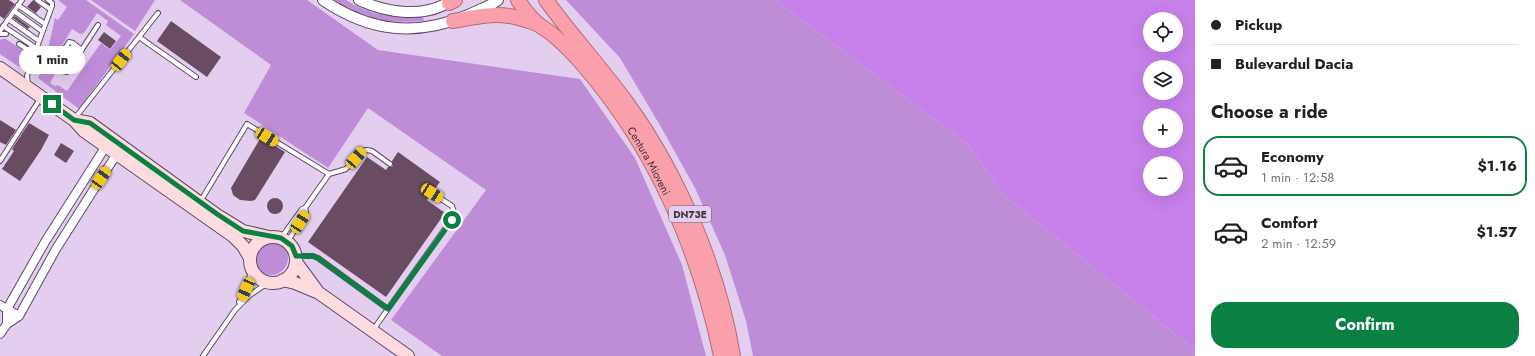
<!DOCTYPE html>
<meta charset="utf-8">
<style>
:root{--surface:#fff;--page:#f2f2f2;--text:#202124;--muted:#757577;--line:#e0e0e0;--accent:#0b8043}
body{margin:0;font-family:Jost,sans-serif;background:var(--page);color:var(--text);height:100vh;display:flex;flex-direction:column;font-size:15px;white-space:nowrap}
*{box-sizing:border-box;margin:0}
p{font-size:13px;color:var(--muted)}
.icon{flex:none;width:22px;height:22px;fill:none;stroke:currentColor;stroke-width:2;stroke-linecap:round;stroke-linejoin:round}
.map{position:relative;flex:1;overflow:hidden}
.panel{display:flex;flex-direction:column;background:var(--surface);width:340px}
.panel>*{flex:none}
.hud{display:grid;align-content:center;height:88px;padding:0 16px;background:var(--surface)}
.tools{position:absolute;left:1143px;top:12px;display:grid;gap:8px}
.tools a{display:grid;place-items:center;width:40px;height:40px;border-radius:50%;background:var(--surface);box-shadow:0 4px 16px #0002;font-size:20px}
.end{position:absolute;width:18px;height:18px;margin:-9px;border:5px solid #0b8043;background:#fff;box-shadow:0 0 0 2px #fff}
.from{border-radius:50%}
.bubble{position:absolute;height:28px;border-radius:14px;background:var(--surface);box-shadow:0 4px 16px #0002;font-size:13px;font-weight:700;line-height:28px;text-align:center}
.car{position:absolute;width:12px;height:24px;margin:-12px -6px;border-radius:5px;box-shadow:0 0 3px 1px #0007;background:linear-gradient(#f5c518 24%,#345 0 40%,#f5c518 0 76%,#345 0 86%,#f5c518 0)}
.hud b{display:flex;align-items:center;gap:14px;height:38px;font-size:15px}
.hud b+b{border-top:1px solid var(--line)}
.hud i{width:10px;height:10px;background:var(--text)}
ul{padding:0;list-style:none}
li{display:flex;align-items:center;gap:12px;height:60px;margin:0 8px 6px;padding:0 8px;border:2px solid transparent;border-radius:16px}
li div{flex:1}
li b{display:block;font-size:15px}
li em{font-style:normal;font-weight:700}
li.current{border-color:var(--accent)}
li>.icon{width:36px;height:36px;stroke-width:1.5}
h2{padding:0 16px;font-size:18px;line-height:48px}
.cta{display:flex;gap:8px;margin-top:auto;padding:8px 16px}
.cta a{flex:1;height:46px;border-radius:16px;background:var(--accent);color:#fff;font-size:16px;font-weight:700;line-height:46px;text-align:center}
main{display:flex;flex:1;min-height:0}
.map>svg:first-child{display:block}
</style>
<main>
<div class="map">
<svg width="1195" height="356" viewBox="0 0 1195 356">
<rect width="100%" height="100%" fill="#e4ceef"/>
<path fill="#bf8dd8" d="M58 0H86L134 34 79 109 38 78 42 70 47 69 55 74 50 83 55 86 58 85 67 91 101 43 110 50 121 36 106 25 108 21 97 13 84 33 80 34 72 29 55 57 50 53 48 49 55 18 58 20 67 7Z
M91 0H155L135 31Z
M180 0H307L378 50 580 79 635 158 682 265 706 356H442L391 320 486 190 368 108 328 168 244 113 271 65Z
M334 0H346L356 6 374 13 400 17H423L424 21C386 24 367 19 334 0Z
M566 0H775L969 145 1004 195 1195 350V356H753L746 321 725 255 695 188 661 127 620 58Z
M2 39H6L22 50V56L19 67 0 54V40Z
M254 258a17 17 0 1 1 34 0a17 17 0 1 1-34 0Z"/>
<path fill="#c880ea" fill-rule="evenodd" d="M775 0H1195V350L1004 195 969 145ZM1150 19H1176V45H1150ZM1150 67H1176V93H1150ZM1150 115H1176V141H1150ZM1150 163H1176V189H1150Z"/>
<path fill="#694c62" d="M0 0H9L15 4 4 19 0 16Z
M33 0 41 7 36 13 38 15 26 6 27 7Z
M15 16 30 27 28 29 13 18Z
M171 21 221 57 207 77 157 41Z
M104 32 116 41 110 49 98 40Z
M0 120 16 130 6 145 0 142Z
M29 123 49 135 41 150 20 181 2 169 14 151 12 149Z
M261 137 285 152 255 200 251 201 240 200 233 195 231 188Z
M61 143 74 151 66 163 54 155Z
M398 152 440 182 434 190 429 191V193L430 196 427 200 445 213 386 297 308 242 367 157 386 170 388 167H391L393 166 392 161Z
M267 206a8 8 0 1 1 16 0a8 8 0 1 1-16 0Z"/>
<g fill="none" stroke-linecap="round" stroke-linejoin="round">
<defs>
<path id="service" d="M37 0 50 9
M18 5 45 24
M14 11 42 31
M8 19 39 41
M3 26 36 48
M0 31 22 0
M0 34H6
M139 37 196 77
M19 44 28 50 29 64
M35 52 63 71 67 72 98 25
M54 65 69 42 73 43 82 50
M59 69 74 44
M28 84 27 76 30 66 52 6V3L48 0
M75 118 158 13
M0 161 40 99
M200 202 247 124 329 174
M281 238 302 209 305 208 329 174 346 169 362 151 367 150 372 151 390 164
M288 241 306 212 305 208
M296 256H313L318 258 388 309
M239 302 246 289 252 268
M373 330 452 219 454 212 452 206 432 193
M203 356 235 310 250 295 269 282"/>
<path id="minor" d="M0 305 19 316
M7 324V309L45 242 106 146
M0 334 7 324 19 316 56 249 101 178 117 154"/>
<path id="tertiary" d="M323 0C370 32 416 37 468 15 478 10 489 7 498 0
M359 0C387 13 425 19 452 0"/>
<path id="secondary" d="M0 68 74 120 90 123 217 215 243 231 269 237
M74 120 84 131 233 236 243 246 250 258
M250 260a23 23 0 1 1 46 0a23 23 0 1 1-46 0Z
M296 262 318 292
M283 280 295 283 319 293 408 356"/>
<g id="trunk">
<path id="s1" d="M518 0C523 8 530 17 537 23 541 27 547 30 552 34 564 44 574 54 584 66 655 148 699 250 721 356"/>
<path d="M546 0C571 35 601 67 627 103 678 173 719 270 733 356"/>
<path d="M449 3 455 0"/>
<path d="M453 21C472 18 490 13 509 16 519 17 528 21 537 24"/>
</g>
</defs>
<use href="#service" stroke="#5d4b67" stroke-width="6"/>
<use href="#minor" stroke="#5d4b67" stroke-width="10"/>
<use href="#tertiary" stroke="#5d4b67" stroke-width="12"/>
<use href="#secondary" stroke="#5d4b67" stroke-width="14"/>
<use href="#trunk" stroke="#b66a76" stroke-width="16"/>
<use href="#service" stroke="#fff" stroke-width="4"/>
<use href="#minor" stroke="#fff" stroke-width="8"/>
<use href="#tertiary" stroke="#fff" stroke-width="10"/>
<use href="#secondary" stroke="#fddbdf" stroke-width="12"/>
<use href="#trunk" stroke="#faa0aa" stroke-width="14"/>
</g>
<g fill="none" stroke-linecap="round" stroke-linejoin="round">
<path stroke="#0b8043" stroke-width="5" d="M52 104 74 120 90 123 217 214 243 231 281 238 292 246 296 256H313L318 258 388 309 452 220"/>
</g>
<g text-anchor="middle" stroke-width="4" stroke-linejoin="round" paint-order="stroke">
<rect fill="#e4ceef" stroke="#6e6174" stroke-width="1" x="669" y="206" width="42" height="16" rx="3"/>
<g font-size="10" font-weight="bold" fill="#3b323f">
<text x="690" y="218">DN73E</text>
</g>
<g font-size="11" fill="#3b323f" stroke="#e4ceef">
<text dy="4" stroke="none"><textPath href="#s1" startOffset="209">Centura Mioveni</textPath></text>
</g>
</g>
</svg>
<div class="tools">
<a><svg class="icon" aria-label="locate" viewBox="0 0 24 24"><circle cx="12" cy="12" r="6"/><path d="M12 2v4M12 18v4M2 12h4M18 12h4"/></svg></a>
<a><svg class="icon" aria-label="layers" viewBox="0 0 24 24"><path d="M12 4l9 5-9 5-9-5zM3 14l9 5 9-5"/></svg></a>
<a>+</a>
<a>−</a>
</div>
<i class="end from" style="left:452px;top:220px"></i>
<i class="end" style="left:52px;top:104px"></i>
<div class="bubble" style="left:19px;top:46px;width:66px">1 min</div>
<i class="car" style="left:121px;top:60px;rotate:38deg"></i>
<i class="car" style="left:267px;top:137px;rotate:122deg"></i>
<i class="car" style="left:356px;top:158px;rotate:41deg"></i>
<i class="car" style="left:101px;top:178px;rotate:35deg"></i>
<i class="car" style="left:432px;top:193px;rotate:123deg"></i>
<i class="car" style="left:300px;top:222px;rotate:33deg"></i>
<i class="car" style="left:246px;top:289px;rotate:204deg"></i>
</div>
<section class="panel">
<div class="hud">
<b><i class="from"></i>Pickup</b>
<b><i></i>Bulevardul Dacia</b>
</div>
<h2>Choose a ride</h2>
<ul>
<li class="current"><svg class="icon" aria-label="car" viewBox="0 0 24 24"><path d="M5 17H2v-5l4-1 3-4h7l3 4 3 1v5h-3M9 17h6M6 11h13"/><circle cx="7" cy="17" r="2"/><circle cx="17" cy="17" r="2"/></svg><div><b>Economy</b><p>1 min · 12:58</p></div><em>$1.16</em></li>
<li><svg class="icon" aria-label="car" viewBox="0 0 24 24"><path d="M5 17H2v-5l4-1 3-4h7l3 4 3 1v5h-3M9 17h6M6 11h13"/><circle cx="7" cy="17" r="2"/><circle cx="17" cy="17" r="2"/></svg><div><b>Comfort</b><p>2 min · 12:59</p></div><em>$1.57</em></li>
</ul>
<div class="cta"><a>Confirm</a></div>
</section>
</main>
